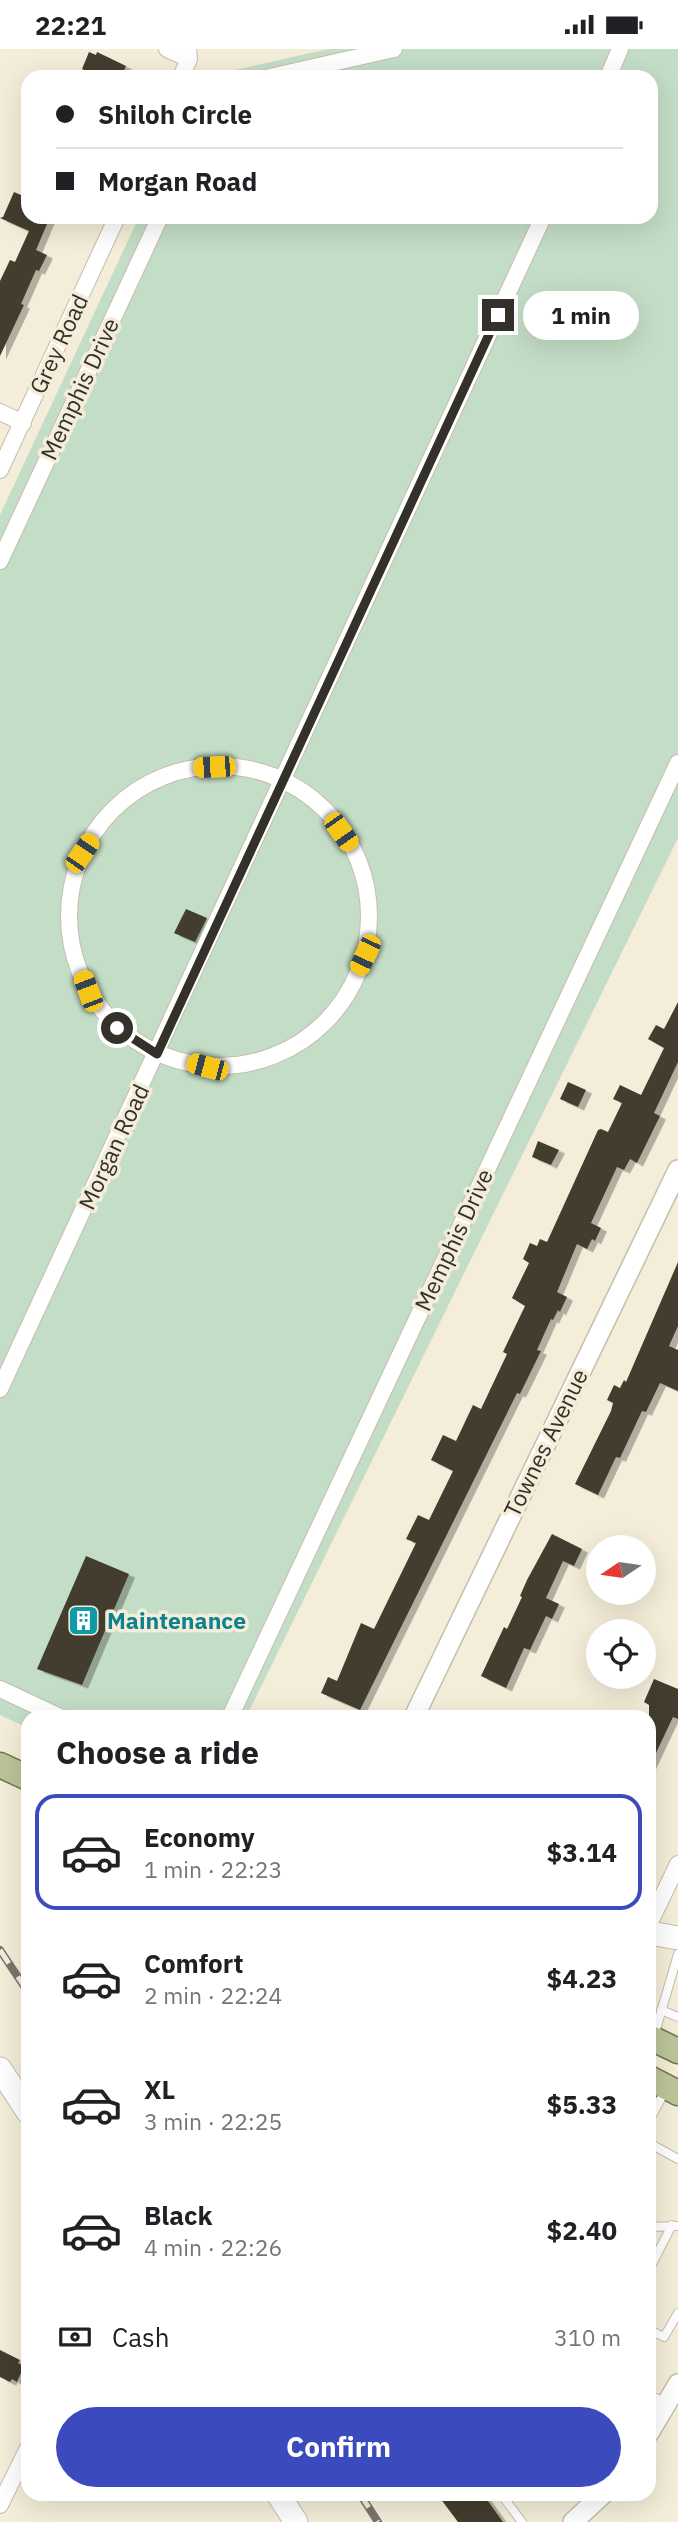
<!DOCTYPE html>
<meta charset="utf-8">
<style>
:root{--surface:#fff;--page:#f2f2f2;--text:#202124;--muted:#757577;--line:#e0e0e0;--accent:#3b4bbe}
body{margin:0;font-family:"IBM Plex Sans",sans-serif;background:var(--page);color:var(--text);height:100vh;display:flex;flex-direction:column;font-size:26px;white-space:nowrap}
*{box-sizing:border-box;margin:0}
p{font-size:23px;color:var(--muted)}
.icon{flex:none;width:38px;height:38px;fill:none;stroke:currentColor;stroke-width:2;stroke-linecap:round;stroke-linejoin:round}
.map{position:relative;flex:1;overflow:hidden}
.drawer{position:absolute;left:21px;top:1661px;width:635px;height:791px;display:flex;flex-direction:column;background:var(--surface);border-radius:21px;box-shadow:0 7px 28px #0002}
.drawer>*{flex:none}
.guide{position:absolute;left:21px;top:21px;width:637px;height:154px;border-radius:21px;box-shadow:0 7px 28px #0002;display:grid;align-content:center;height:154px;padding:0 35px;background:var(--surface)}
.needle{width:46px;rotate:257deg}
.fabs{position:absolute;left:586px;top:1486px;display:grid;gap:14px}
.fabs a{display:grid;place-items:center;width:70px;height:70px;border-radius:50%;background:var(--surface);box-shadow:0 7px 28px #0002;font-size:35px}
.end{position:absolute;width:32px;height:32px;margin:-16px;border:9px solid #33312a;background:#fff;box-shadow:0 0 0 4px #fff}
.from{border-radius:50%}
.bubble{position:absolute;height:49px;border-radius:24px;background:var(--surface);box-shadow:0 7px 28px #0002;font-size:23px;font-weight:800;line-height:49px;text-align:center}
.car{position:absolute;width:21px;height:42px;margin:-21px -10px;border-radius:9px;box-shadow:0 0 5px 2px #0007;background:linear-gradient(#f5c518 24%,#345 0 40%,#f5c518 0 76%,#345 0 86%,#f5c518 0)}
.guide b{display:flex;align-items:center;gap:24px;height:66px;font-size:26px}
.guide b+b{border-top:2px solid var(--line)}
.guide i{width:18px;height:18px;background:var(--text)}
ul{padding:0;list-style:none}
li{display:flex;align-items:center;gap:21px;height:116px;margin:0 14px 10px;padding:0 21px;border:4px solid transparent;border-radius:21px}
li div{flex:1}
li b{display:block;font-size:26px}
li em{font-style:normal;font-weight:800}
li.on{border-color:var(--accent)}
li>.icon{width:63px;height:63px;stroke-width:1.5}
h2{padding:0 35px;font-size:32px;line-height:84px}
.pay{display:flex;align-items:center;gap:18px;height:77px;padding:0 35px;font-size:26px}
.pay p{margin-inline-start:auto}
.primary-button{display:flex;gap:14px;margin-top:auto;padding:14px 35px}
.primary-button a{flex:1;height:80px;border-radius:42px;background:var(--accent);color:#fff;font-size:28px;font-weight:800;line-height:80px;text-align:center}
.status{display:flex;justify-content:space-between;align-items:center;height:49px;padding:0 35px;background:var(--surface);direction:ltr}
.status svg{height:19px;fill:currentColor}
.map>svg:first-child{display:block}
</style>
<div class="status"><b>22:21</b><svg viewBox="0 0 49 12"><path d="M0 12V9h3v3zM5 12V6h3v6zM10 12V3h3v9zM15 12V0h3v12zM26 1h20v11H26zM47 4h2v5h-2z"/></svg></div>
<div class="map">
<svg width="678" height="2473" viewBox="0 0 678 2473">
<defs>
<filter id="shadow"><feDropShadow dx="6" dy="3.5" stdDeviation="0" flood-color="#0004"/></filter>
</defs>
<rect width="100%" height="100%" fill="#f3edd9"/>
<path fill="#c4ddc6" d="M328 0H678V789L246 1668H28V1679L0 1666V466L139 168H651V28H204Z"/>
<path fill="#423d2d" filter="url(#shadow)" d="M89 3 96 6 97 3 126 17 121 28H99L82 20Z
M14 143 28 149V168H50L36 201 47 206 39 222 36 221 21 255 24 256 0 307V232L10 211 15 213 29 182 0 169 3 168Z
M186 860 207 869 195 893 174 884Z
M678 953V1013L654 1064 660 1067 637 1114 630 1110 624 1121 617 1118 591 1174 601 1179 595 1192 592 1190 587 1200 577 1195 557 1243 567 1248 560 1263 558 1261 553 1271 551 1270 537 1301 541 1302 520 1345 517 1344 360 1661 321 1644 328 1628 337 1632 361 1574 374 1580 416 1494 406 1490 418 1466 429 1471 453 1422 431 1411 443 1386 456 1392 473 1356 481 1360 507 1305 503 1303 525 1257 512 1249 529 1214 523 1210 530 1194 537 1197 540 1190 547 1193 598 1081 601 1080 608 1083 622 1054 613 1050 620 1036 641 1046 664 999 648 990 656 976 664 980Z
M568 1033 586 1041 578 1058 560 1050Z
M538 1092 559 1101 551 1116 532 1108Z
M678 1213V1277L669 1297 678 1301V1342L660 1334 646 1363 642 1362 620 1409 616 1408 598 1446 575 1435 611 1362 613 1354 607 1351 614 1336 620 1339 624 1331 626 1333Z
M552 1485 582 1500 574 1517 563 1512 546 1549 559 1555 552 1570 546 1567 530 1601 524 1599 506 1639 481 1627 504 1578 507 1580 522 1548 520 1547 527 1531Z
M86 1507 129 1525 82 1636 37 1620Z
M654 1630 678 1640V1670L673 1668 649 1719V1656L644 1653Z
M0 2301 20 2311 18 2314 24 2317 17 2333 12 2330 10 2333 0 2328Z
M437 2445H483L503 2473H458Z"/>
<g fill="none" stroke-linecap="round" stroke-linejoin="round">
<defs>
<path id="service" d="M661 1961 678 1968
M654 1987 678 1905
M649 2072 666 2040
M649 2094 678 2110
M649 2178 678 2177
M649 2221 672 2176
M649 2281 664 2288 678 2264
M649 2346 667 2354
M501 2445 522 2473"/>
<path id="minor" d="M167 0 189 10
M181 28 189 10 188 0
M270 28 394 0
M608 28 620 0
M0 363 23 374
M0 421 117 168
M0 512 160 168
M69 867a150 150 0 1 1 300 0a150 150 0 1 1-300 0Z
M0 1340 543 168
M0 1640 60 1668
M230 1668 678 714
M649 1875 678 1815
M0 2456 28 2399"/>
<path id="tertiary" d="M414 1668 678 1121
M649 2384 678 2335
M573 2473 603 2445"/>
<path id="secondary" d="M649 1884 678 1889
M0 2020 28 2063
M278 2445 296 2473"/>
<path id="primary" d="M0 1716 28 1729
M649 1988 678 2002
M649 2029 678 2044"/>
</defs>
<use href="#service" stroke="#c4beab" stroke-width="10"/>
<use href="#minor" stroke="#c4beab" stroke-width="18"/>
<use href="#tertiary" stroke="#c4beab" stroke-width="22"/>
<use href="#secondary" stroke="#c4beab" stroke-width="25"/>
<use href="#primary" stroke="#6e7746" stroke-width="27"/>
<use href="#service" stroke="#fff" stroke-width="8"/>
<use href="#minor" stroke="#fff" stroke-width="16"/>
<use href="#tertiary" stroke="#fff" stroke-width="19"/>
<use href="#secondary" stroke="#fff" stroke-width="23"/>
<use href="#primary" stroke="#bbc499" stroke-width="24"/>
<defs>
<path id="rail" d="M0 1901 28 1943
M360 2445 378 2473"/>
</defs>
<use href="#rail" stroke="#79756a" stroke-width="8"/>
<use href="#rail" stroke="#f3edd9" stroke-width="5" stroke-dasharray="16" stroke-linecap="butt"/>
</g>
<g fill="none" stroke-linecap="round" stroke-linejoin="round">
<path stroke="#33312a" stroke-width="9" d="M117 979 157 1005 498 266"/>
</g>
<defs>
<symbol id="building-square" viewBox="-11 -11 22 22"><rect x="-9" y="-9" width="18" height="18" rx="4" fill="#0f9aa8" stroke="#f3edd9"/><path d="M-4-6H4V6H1V3H-1V6H-4ZM-2.5-4.3h1.7v1.8h-1.7ZM.8-4.3h1.7v1.8H.8ZM-2.5-1h1.7V.8h-1.7ZM.8-1h1.7V.8H.8Z" fill="#fff"/></symbol>
</defs>
<g fill-rule="evenodd">
<use href="#building-square" x="66" y="1554" width="35" height="35"/>
</g>
<g text-anchor="middle" stroke-width="7" stroke-linejoin="round" paint-order="stroke">
<g font-size="23" fill="#33312a" stroke="#f3edd9">
<text transform="translate(59 295) rotate(-65)" y="8">Grey Road</text>
<text transform="translate(80 340) rotate(-65)" y="8">Memphis Drive</text>
<text transform="translate(114 1098) rotate(-65)" y="8">Morgan Road</text>
<text transform="translate(454 1191) rotate(-65)" y="8">Memphis Drive</text>
<text transform="translate(546 1394) rotate(-64)" y="8">Townes Avenue</text>
</g>
<g font-size="23" font-weight="bold" fill="#0d838f" stroke="#f3edd9" text-anchor="start">
<text x="107" y="1580">Maintenance</text>
</g>
</g>
</svg>
<div class="fabs">
<a><svg class="needle" viewBox="-14 -14 28 28"><path d="M0-13l5 13h-10z" fill="#e53935"/><path d="M0 13l5-13h-10z" fill="#757577"/></svg></a>
<a><svg class="icon" aria-label="locate" viewBox="0 0 24 24"><circle cx="12" cy="12" r="6"/><path d="M12 2v4M12 18v4M2 12h4M18 12h4"/></svg></a>
</div>
<i class="end from" style="left:117px;top:979px"></i>
<i class="end" style="left:498px;top:266px"></i>
<div class="bubble" style="left:523px;top:242px;width:116px">1 min</div>
<i class="car" style="left:214px;top:718px;rotate:268deg"></i>
<i class="car" style="left:341px;top:783px;rotate:145deg"></i>
<i class="car" style="left:82px;top:804px;rotate:34deg"></i>
<i class="car" style="left:365px;top:906px;rotate:205deg"></i>
<i class="car" style="left:88px;top:942px;rotate:339deg"></i>
<i class="car" style="left:207px;top:1018px;rotate:285deg"></i>
<div class="guide">
<b><i class="from"></i>Shiloh Circle</b>
<b><i></i>Morgan Road</b>
</div>
<section class="drawer">
<h2>Choose a ride</h2>
<ul>
<li class="on"><svg class="icon" aria-label="car" viewBox="0 0 24 24"><path d="M5 17H2v-5l4-1 3-4h7l3 4 3 1v5h-3M9 17h6M6 11h13"/><circle cx="7" cy="17" r="2"/><circle cx="17" cy="17" r="2"/></svg><div><b>Economy</b><p>1 min · 22:23</p></div><em>$3.14</em></li>
<li><svg class="icon" aria-label="car" viewBox="0 0 24 24"><path d="M5 17H2v-5l4-1 3-4h7l3 4 3 1v5h-3M9 17h6M6 11h13"/><circle cx="7" cy="17" r="2"/><circle cx="17" cy="17" r="2"/></svg><div><b>Comfort</b><p>2 min · 22:24</p></div><em>$4.23</em></li>
<li><svg class="icon" aria-label="car" viewBox="0 0 24 24"><path d="M5 17H2v-5l4-1 3-4h7l3 4 3 1v5h-3M9 17h6M6 11h13"/><circle cx="7" cy="17" r="2"/><circle cx="17" cy="17" r="2"/></svg><div><b>XL</b><p>3 min · 22:25</p></div><em>$5.33</em></li>
<li><svg class="icon" aria-label="car" viewBox="0 0 24 24"><path d="M5 17H2v-5l4-1 3-4h7l3 4 3 1v5h-3M9 17h6M6 11h13"/><circle cx="7" cy="17" r="2"/><circle cx="17" cy="17" r="2"/></svg><div><b>Black</b><p>4 min · 22:26</p></div><em>$2.40</em></li>
</ul>
<div class="pay"><svg class="icon" aria-label="cash" viewBox="0 0 24 24"><path d="M3 7h18v10H3z"/><circle cx="12" cy="12" r="2"/></svg>Cash<p>310 m</p></div>
<div class="primary-button"><a>Confirm</a></div>
</section>
</div>
